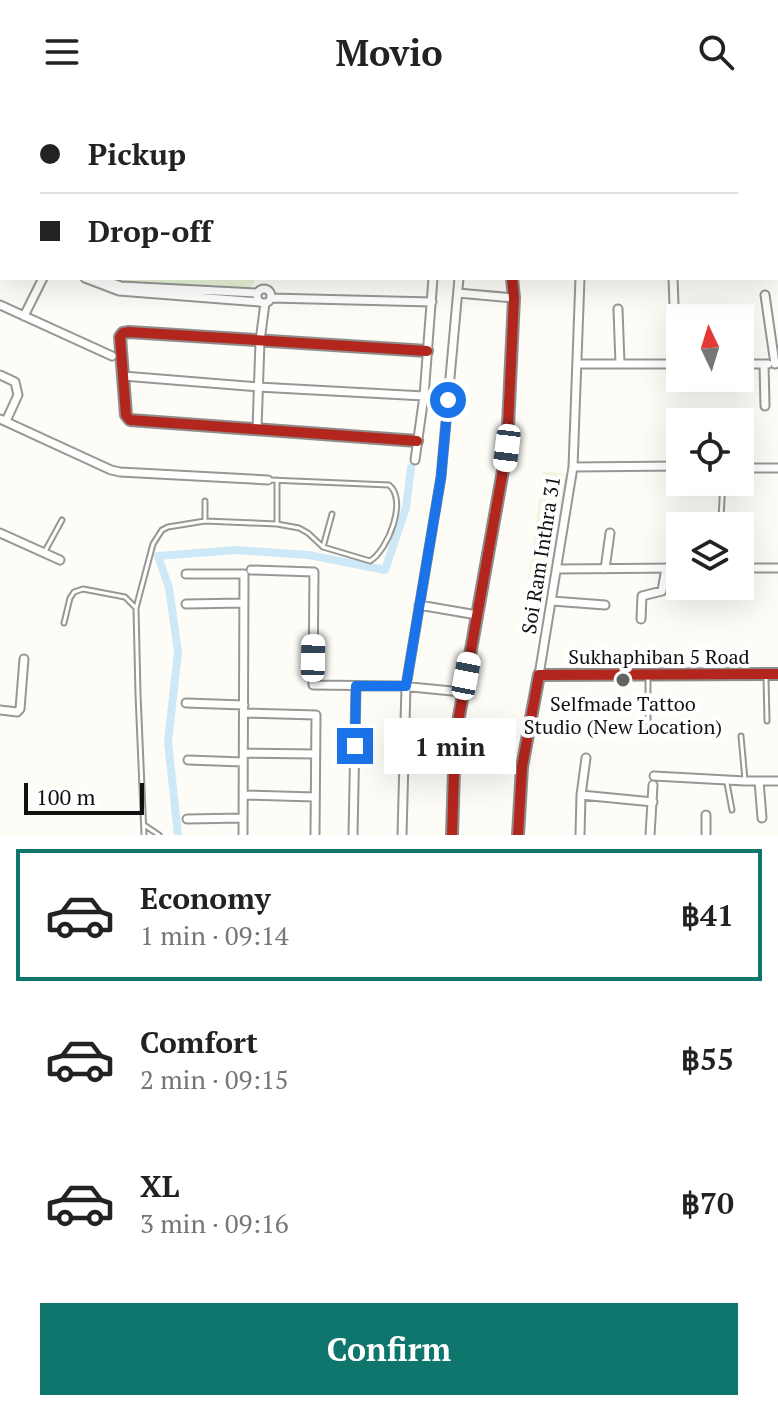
<!DOCTYPE html>
<meta charset="utf-8">
<style>
:root{--surface:#fff;--page:#f2f2f2;--text:#222;--muted:#767676;--line:#e0e0e0;--accent:#0f766e}
body{margin:0;font-family:"PT Serif",serif;background:var(--page);color:var(--text);height:100vh;display:flex;flex-direction:column;font-size:30px;white-space:nowrap}
*{box-sizing:border-box;margin:0}
p{font-size:26px;color:var(--muted)}
.icon{flex:none;width:44px;height:44px;fill:none;stroke:currentColor;stroke-width:2;stroke-linecap:round;stroke-linejoin:round}
.map{position:relative;height:731px;overflow:hidden}
.drawer{display:flex;flex-direction:column;background:var(--surface);flex:1}
.drawer>*{flex:none}
.guide{position:absolute;left:0px;top:0px;width:778px;height:176px;box-shadow:0 8px 32px #0002;display:grid;align-content:center;height:176px;padding:0 40px;background:var(--surface)}
.needle{width:52px;rotate:356deg}
.tools{position:absolute;left:666px;top:200px;display:grid;gap:16px}
.tools a{display:grid;place-items:center;width:88px;height:88px;border-radius:0px;background:var(--surface);box-shadow:0 8px 32px #0002;font-size:40px}
.scale{position:absolute;left:24px;bottom:20px;width:120px;box-sizing:border-box;padding-left:8px;border:4px solid #111;border-top:0;font-size:22px;line-height:28px;white-space:nowrap;color:#111;-webkit-text-stroke:6px #fff;paint-order:stroke}
.end{position:absolute;width:36px;height:36px;margin:-18px;border:10px solid #1a73e8;background:#fff;box-shadow:0 0 0 4px #fff}
.from{border-radius:50%}
.bubble{position:absolute;height:56px;border-radius:0px;background:var(--surface);box-shadow:0 8px 32px #0002;font-size:26px;font-weight:700;line-height:56px;text-align:center}
.car{position:absolute;width:24px;height:48px;margin:-24px -12px;border-radius:10px;box-shadow:0 0 6px 2px #0007;background:linear-gradient(#fff 24%,#345 0 40%,#fff 0 76%,#345 0 86%,#fff 0)}
.guide b{display:flex;align-items:center;gap:28px;height:76px;font-size:30px}
.guide b+b{border-top:2px solid var(--line)}
.guide i{width:20px;height:20px;background:var(--text)}
ul{padding:14px 0 0;list-style:none}
li{display:flex;align-items:center;gap:24px;height:132px;margin:0 16px 12px;padding:0 24px;border:4px solid transparent;border-radius:0px}
li div{flex:1}
li b{display:block;font-size:30px}
li em{font-style:normal;font-weight:700}
li.active{border-color:var(--accent)}
li>.icon{width:72px;height:72px;stroke-width:1.5}
.cta{display:flex;gap:16px;margin-top:auto;padding:16px 40px}
.cta a{flex:1;height:92px;border-radius:0px;background:var(--accent);color:#fff;font-size:32px;font-weight:700;line-height:92px;text-align:center}
header{display:flex;justify-content:space-between;align-items:center;height:104px;padding:0 40px;background:var(--surface);font-size:36px;font-weight:700}
.map>svg:first-child{display:block}
</style>
<header><svg class="icon" aria-label="menu" viewBox="0 0 24 24"><path d="M4 6h16M4 12h16M4 18h16"/></svg>Movio<svg class="icon" aria-label="search" viewBox="0 0 24 24"><circle cx="10" cy="10" r="6"/><path d="M15 15l6 6"/></svg></header>
<div class="map">
<svg width="778" height="731" viewBox="0 0 778 731">
<rect width="100%" height="100%" fill="#fdfcf7"/>
<path fill="#e7f3d7" d="M115 174H255L254 179 250 185 136 179 114 176Z"/>
<path fill="#f0f6e1" d="M543 367 566 370 552 478 528 475Z"/>
<g fill="none" stroke-linecap="round" stroke-linejoin="round">
<path stroke="#cde8f7" stroke-width="8" d="M178 731 168 638 178 548 169 484 158 452 236 446 309 451 385 466 406 404 411 364"/>
<defs>
<path id="lane" d="M721 414 723 378
M205 417V397
M277 420V376
M323 443 332 410
M44 449 62 416
M136 504 153 440 162 426 168 423 205 417 277 420 299 424 308 429 323 443 370 457C388 446 408 396 389 381L270 376
M64 519 70 494 74 488 83 485 125 493 136 504 138 590 144 731
M648 572V624
M766 574 767 617
M741 632 745 676
M727 679 732 706
M144 721 159 731"/>
<path id="street" d="M55 0 59 2
M307 0 311 2
M580 0V2
M744 1V2
M33 2 34 0
M463 2V0
M515 2V0
M0 8 2 4
M0 29 2 30
M776 48H778
M0 95 2 91
M0 128 2 129
M0 137 2 138
M776 154H778
M85 174 119 187 260 198
M98 174 121 182 257 189
M673 174 674 201
M257 192a7 7 0 1 1 14 0a7 7 0 1 1-14 0Z
M458 189 514 194
M765 191 775 260
M271 194 432 198
M0 201 112 252
M618 205 620 260
M24 212 43 174
M578 260H680
M740 260H768
M764 260 765 302
M0 271 15 278 18 291 6 317
M123 272 258 283 424 292
M695 313 696 318
M0 315 111 366 120 368 268 376
M257 325 260 237 265 199
M415 356 424 292 433 174
M573 363 680 362
M740 364H778
M0 429 60 456
M740 464H778
M557 465 680 464
M605 465 610 429
M251 466 314 468 313 581 401 582 462 588
M186 470H244L243 731
M552 497 605 501
M186 500 244 499
M419 501 477 511
M641 515 642 492 662 487 666 464
M539 571 573 363 580 174
M186 599 244 601
M0 606 17 608 20 605 24 555
M244 609 316 611 315 731
M244 649 315 650
M188 656 243 658
M654 672 745 677H778
M759 677 762 714
M243 691 315 693
M581 691 653 698
M706 711V731
M187 715 243 714
M353 731 356 582
M402 731 406 582 441 373 459 174
M580 731 581 691 586 654
M650 731 653 681"/>
<path id="jam" d="M417 337 130 316 126 311 120 233 123 229 129 228 427 247
M452 731 455 635 507 344 514 194 512 174
M518 731 522 663 539 571 778 570"/>
</defs>
<use href="#lane" stroke="#979795" stroke-width="7"/>
<use href="#street" stroke="#979795" stroke-width="11"/>
<use href="#jam" stroke="#8e8d8b" stroke-width="14"/>
<use href="#lane" stroke="#fffffe" stroke-width="3"/>
<use href="#street" stroke="#fffffe" stroke-width="7"/>
<use href="#jam" stroke="#b3261e" stroke-width="10"/>
</g>
<g fill="none" stroke-linecap="round" stroke-linejoin="round">
<path stroke="#1a73e8" stroke-width="10" d="M355 642 356 582H406L441 373 448 296"/>
</g>
<circle fill="#646362" stroke="#fff" stroke-width="3" cx="623" cy="576" r="8"/>
<g text-anchor="middle" stroke-width="8" stroke-linejoin="round" paint-order="stroke">
<g font-size="20" fill="#111" stroke="#fff">
<text transform="translate(541 451) rotate(-81)" y="7">Soi Ram Inthra 31</text>
<text x="659" y="560">Sukhaphiban 5 Road</text>
</g>
<g font-size="20" fill="#111" stroke="#fff">
<text x="623" y="607">Selfmade Tattoo<tspan x="623" dy="23">Studio (New Location)</tspan></text>
</g>
</g>
</svg>
<div class="tools">
<a><svg class="needle" viewBox="-14 -14 28 28"><path d="M0-13l5 13h-10z" fill="#e53935"/><path d="M0 13l5-13h-10z" fill="#767676"/></svg></a>
<a><svg class="icon" aria-label="locate" viewBox="0 0 24 24"><circle cx="12" cy="12" r="6"/><path d="M12 2v4M12 18v4M2 12h4M18 12h4"/></svg></a>
<a><svg class="icon" aria-label="layers" viewBox="0 0 24 24"><path d="M12 4l9 5-9 5-9-5zM3 14l9 5 9-5"/></svg></a>
</div>
<div class="scale">100 m</div>
<i class="end from" style="left:448px;top:296px"></i>
<i class="end" style="left:355px;top:642px"></i>
<div class="bubble" style="left:384px;top:614px;width:132px">1 min</div>
<i class="car" style="left:507px;top:344px;rotate:187deg"></i>
<i class="car" style="left:313px;top:554px;rotate:1deg"></i>
<i class="car" style="left:466px;top:572px;rotate:11deg"></i>
<div class="guide">
<b><i class="from"></i>Pickup</b>
<b><i></i>Drop-off</b>
</div>
</div>
<section class="drawer">
<ul>
<li class="active"><svg class="icon" aria-label="car" viewBox="0 0 24 24"><path d="M5 17H2v-5l4-1 3-4h7l3 4 3 1v5h-3M9 17h6M6 11h13"/><circle cx="7" cy="17" r="2"/><circle cx="17" cy="17" r="2"/></svg><div><b>Economy</b><p>1 min · 09:14</p></div><em>฿41</em></li>
<li><svg class="icon" aria-label="car" viewBox="0 0 24 24"><path d="M5 17H2v-5l4-1 3-4h7l3 4 3 1v5h-3M9 17h6M6 11h13"/><circle cx="7" cy="17" r="2"/><circle cx="17" cy="17" r="2"/></svg><div><b>Comfort</b><p>2 min · 09:15</p></div><em>฿55</em></li>
<li><svg class="icon" aria-label="car" viewBox="0 0 24 24"><path d="M5 17H2v-5l4-1 3-4h7l3 4 3 1v5h-3M9 17h6M6 11h13"/><circle cx="7" cy="17" r="2"/><circle cx="17" cy="17" r="2"/></svg><div><b>XL</b><p>3 min · 09:16</p></div><em>฿70</em></li>
</ul>
<div class="cta"><a>Confirm</a></div>
</section>
